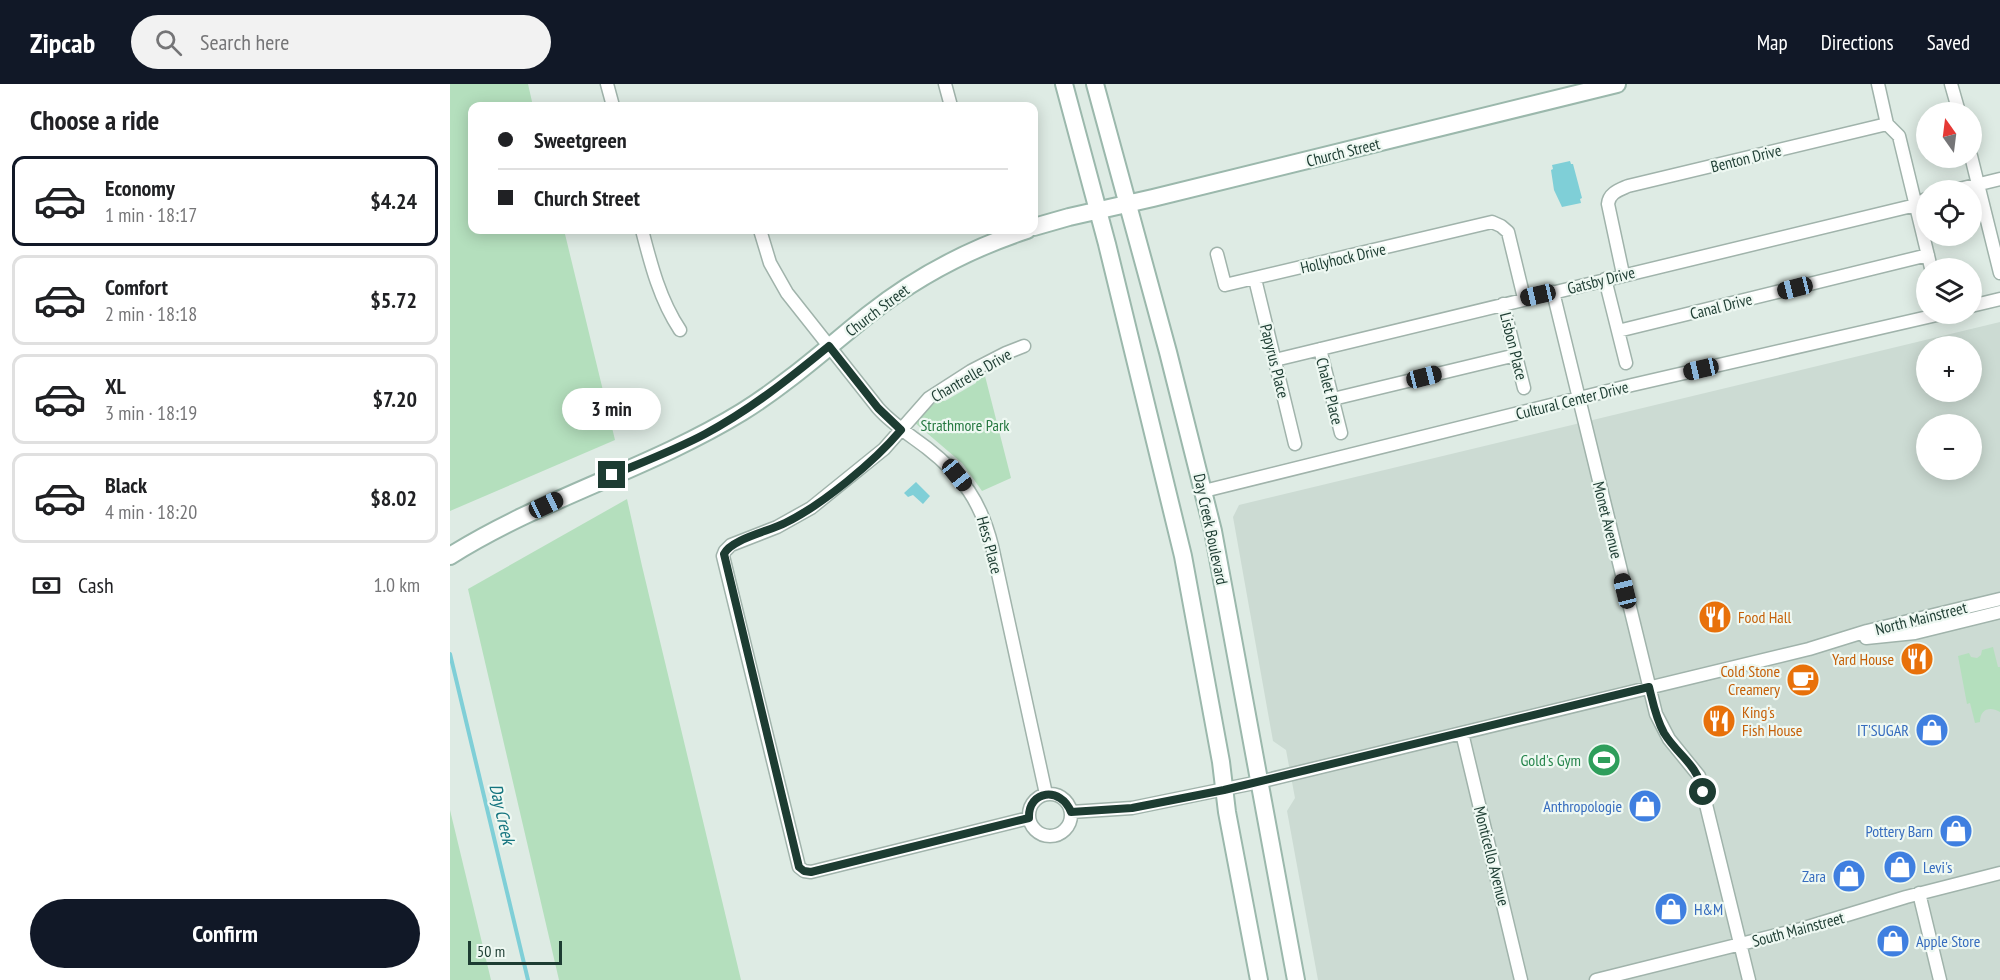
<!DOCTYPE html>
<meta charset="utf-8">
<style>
:root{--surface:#fff;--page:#f2f2f2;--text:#202124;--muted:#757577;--line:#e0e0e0;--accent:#111827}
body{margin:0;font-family:"PT Sans Narrow",sans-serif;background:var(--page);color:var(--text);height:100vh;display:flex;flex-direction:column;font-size:22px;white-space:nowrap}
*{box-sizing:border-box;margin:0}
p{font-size:20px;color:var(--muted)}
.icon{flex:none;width:33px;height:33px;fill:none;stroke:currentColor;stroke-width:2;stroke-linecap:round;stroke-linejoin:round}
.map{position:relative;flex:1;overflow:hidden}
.drawer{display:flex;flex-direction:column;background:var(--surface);width:450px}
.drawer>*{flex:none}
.top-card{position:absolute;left:18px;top:18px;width:570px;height:132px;border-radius:12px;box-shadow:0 3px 15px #0003;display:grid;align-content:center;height:132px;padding:0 30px;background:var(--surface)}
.needle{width:39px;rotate:346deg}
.buttons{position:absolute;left:1466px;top:18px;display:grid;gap:12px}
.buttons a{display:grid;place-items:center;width:66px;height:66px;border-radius:50%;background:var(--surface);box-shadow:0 3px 15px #0003;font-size:30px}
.scale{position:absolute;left:18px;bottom:15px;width:94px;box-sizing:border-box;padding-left:6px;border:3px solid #1d3c32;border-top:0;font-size:16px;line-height:21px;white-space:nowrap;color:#1d3c32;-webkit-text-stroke:4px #eef8f2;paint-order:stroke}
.end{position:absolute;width:27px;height:27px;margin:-14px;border:8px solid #1d3c32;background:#fff;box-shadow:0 0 0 3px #fff}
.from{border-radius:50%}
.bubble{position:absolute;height:42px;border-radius:21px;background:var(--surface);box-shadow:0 3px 15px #0003;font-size:20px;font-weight:800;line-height:42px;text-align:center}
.car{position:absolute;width:18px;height:36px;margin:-18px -9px;border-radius:8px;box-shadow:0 0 4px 2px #0007;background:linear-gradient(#222 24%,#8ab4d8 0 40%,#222 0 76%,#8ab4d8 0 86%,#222 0)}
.top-card b{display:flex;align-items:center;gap:21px;height:57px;font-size:22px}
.top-card b+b{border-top:2px solid var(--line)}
.top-card i{width:15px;height:15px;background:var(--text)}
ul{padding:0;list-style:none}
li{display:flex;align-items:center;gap:18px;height:90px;margin:0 12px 9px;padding:0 18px;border:3px solid var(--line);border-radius:12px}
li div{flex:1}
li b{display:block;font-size:22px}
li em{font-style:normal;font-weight:800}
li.on{border-color:var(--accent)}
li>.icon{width:54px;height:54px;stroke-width:1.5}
h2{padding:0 30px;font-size:27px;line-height:72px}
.pay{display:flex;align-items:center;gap:15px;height:66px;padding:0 30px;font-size:22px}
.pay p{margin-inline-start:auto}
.button{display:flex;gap:12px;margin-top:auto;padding:12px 30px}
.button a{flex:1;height:69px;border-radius:36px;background:var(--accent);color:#fff;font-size:24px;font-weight:800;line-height:69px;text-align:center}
header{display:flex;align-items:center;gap:36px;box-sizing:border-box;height:84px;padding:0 30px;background:var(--accent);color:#fff}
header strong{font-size:28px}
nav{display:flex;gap:33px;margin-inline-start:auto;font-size:21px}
.search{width:420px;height:54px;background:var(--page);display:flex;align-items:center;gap:15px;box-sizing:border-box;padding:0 21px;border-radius:33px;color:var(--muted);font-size:22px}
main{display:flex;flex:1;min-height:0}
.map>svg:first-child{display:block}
</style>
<header>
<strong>Zipcab</strong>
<div class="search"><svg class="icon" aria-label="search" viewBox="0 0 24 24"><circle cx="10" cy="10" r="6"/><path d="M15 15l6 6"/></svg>Search here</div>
<nav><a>Map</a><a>Directions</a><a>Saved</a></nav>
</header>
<main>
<section class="drawer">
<h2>Choose a ride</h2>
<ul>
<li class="on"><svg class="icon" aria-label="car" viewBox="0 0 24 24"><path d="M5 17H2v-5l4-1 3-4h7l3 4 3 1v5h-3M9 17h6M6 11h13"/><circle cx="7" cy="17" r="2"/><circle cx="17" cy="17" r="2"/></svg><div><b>Economy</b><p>1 min · 18:17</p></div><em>$4.24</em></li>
<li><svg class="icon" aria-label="car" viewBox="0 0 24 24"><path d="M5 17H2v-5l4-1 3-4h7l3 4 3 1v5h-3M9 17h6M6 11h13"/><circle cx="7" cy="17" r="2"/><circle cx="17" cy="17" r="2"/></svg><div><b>Comfort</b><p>2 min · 18:18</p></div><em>$5.72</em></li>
<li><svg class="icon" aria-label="car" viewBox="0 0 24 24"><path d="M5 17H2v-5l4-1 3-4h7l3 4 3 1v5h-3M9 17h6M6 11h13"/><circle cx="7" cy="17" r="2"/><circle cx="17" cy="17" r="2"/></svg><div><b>XL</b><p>3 min · 18:19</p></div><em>$7.20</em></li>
<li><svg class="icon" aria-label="car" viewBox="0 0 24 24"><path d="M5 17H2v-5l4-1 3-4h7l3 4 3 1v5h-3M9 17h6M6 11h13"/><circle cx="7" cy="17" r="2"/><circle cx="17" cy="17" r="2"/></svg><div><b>Black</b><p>4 min · 18:20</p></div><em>$8.02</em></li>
</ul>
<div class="pay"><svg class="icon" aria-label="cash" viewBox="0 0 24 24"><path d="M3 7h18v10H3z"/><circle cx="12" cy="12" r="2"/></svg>Cash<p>1.0 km</p></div>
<div class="button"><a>Confirm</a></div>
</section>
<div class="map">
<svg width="1550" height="896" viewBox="0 0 1550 896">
<rect width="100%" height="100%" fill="#deebe4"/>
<path fill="#ccdbd3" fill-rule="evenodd" d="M1550 238V896H868L837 727 845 714 836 666 823 657 783 433 789 421ZM1476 262H1521V308H1476ZM1476 340H1521V386H1476Z"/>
<path fill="#b4dfbd" d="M0 0H78L83 22H22V146H114L165 356 0 427Z
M534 288 561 394 532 407 512 379 464 338 488 316 495 317 526 299 527 292Z
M177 415 192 482 291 896H109L18 505Z
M1543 563 1548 583H1550V628C1540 622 1530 625 1530 638L1525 639 1520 619 1517 620 1508 572 1519 569 1521 573 1527 574 1531 571 1532 566Z
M0 726 41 896H0Z"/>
<path fill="#7fcfd7" d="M1120 77 1121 80H1123L1132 114 1130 115 1131 119 1112 123 1104 106 1101 86 1103 85 1102 81Z
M466 398 480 412 473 420 463 411 458 413 454 409Z"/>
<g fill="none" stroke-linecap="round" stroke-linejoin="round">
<path stroke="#7fcfd7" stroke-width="4" d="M0 570 78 896"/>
<defs>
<path id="street" d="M157 0 163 22
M495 0 501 22
M1428 0 1437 40 1449 52 1481 184
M1501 0 1509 28
M1521 72 1550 189
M1505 106 1550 95
M192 146C201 181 210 216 230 246
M310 146 320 179 337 209 428 324C442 340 460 351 477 364 513 392 531 418 542 462L596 710
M767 170 775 201 1042 138 1051 142 1058 148 1074 214
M1173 190 1158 120C1159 109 1169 106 1178 102L1437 40
M805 195 845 360
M1155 195 1176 279
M1103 208 1206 630 1219 655 1249 692 1299 896
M1053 220 1074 304
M1521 222 1550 215
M1168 247 1478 171
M574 262 556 269 521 287 479 314 434 365 361 424 327 443 281 461 275 467 273 472 349 783 354 787 361 788 579 734
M870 265 891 349
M825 276 1466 121 1476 115
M883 315 1066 271
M754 407 1182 301 1491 230
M1416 554 1465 549 1550 528
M1012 649 1071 896
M579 731a21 21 0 1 1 42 0a21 21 0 1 1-42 0Z
M621 728 682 724 809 698 1359 565 1417 547 1550 515
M1469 809 1490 896
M1146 896 1351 845 1456 813 1550 789"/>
<path id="secondary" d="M614 0 657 160 733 472 771 678 777 728 809 896
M645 0 718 268 763 447 846 896
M584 143 619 133 703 114 1167 0
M0 472C92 414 199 385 292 328 337 300 377 264 418 231 466 193 519 165 577 146"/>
</defs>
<use href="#street" stroke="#a0b3ab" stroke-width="15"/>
<use href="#secondary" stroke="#9bb8ac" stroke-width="20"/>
<use href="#street" stroke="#fff" stroke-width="12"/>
<use href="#secondary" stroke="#fff" stroke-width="16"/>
</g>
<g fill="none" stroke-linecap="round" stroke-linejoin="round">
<path stroke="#1d3c32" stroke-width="8" d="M162 391C193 378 225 366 255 350 300 326 340 294 379 262L428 324 451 346C424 378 372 421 335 439 320 447 281 455 274 470L349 783 354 787 361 788 579 734C578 706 611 702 621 728L682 724 774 706 1199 603C1203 619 1206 635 1214 649 1229 673 1246 678 1253 708"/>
</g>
<defs>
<symbol id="restaurant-disc" viewBox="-11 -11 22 22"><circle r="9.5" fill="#e8710a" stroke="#eef8f2"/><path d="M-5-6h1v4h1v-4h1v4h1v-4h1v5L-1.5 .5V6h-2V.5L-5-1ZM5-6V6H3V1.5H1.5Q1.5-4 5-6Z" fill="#fff"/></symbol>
<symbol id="cafe-disc" viewBox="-11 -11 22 22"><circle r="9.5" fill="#e8710a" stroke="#eef8f2"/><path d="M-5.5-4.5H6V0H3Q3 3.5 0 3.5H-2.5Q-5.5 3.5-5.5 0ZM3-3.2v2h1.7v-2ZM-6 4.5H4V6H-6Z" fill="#fff"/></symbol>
<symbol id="shop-disc" viewBox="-11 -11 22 22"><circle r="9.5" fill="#3f7fe0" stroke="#eef8f2"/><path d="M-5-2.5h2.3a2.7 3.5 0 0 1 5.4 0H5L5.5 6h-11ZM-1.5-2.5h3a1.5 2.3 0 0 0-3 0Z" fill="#fff"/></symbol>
<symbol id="stadium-disc" viewBox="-11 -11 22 22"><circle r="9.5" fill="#2e9e5b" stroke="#eef8f2"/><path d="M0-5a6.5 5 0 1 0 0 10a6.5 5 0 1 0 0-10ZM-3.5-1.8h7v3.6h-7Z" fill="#fff"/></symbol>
</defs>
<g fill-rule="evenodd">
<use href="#restaurant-disc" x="1246" y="514" width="38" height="38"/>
<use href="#restaurant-disc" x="1448" y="556" width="38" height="38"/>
<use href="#cafe-disc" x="1334" y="577" width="38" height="38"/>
<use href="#restaurant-disc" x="1250" y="618" width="38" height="38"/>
<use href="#shop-disc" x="1463" y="627" width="38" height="38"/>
<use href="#stadium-disc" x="1135" y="657" width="38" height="38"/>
<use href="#shop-disc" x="1176" y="703" width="38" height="38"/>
<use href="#shop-disc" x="1487" y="728" width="38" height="38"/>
<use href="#shop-disc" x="1431" y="764" width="38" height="38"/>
<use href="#shop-disc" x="1380" y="773" width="38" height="38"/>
<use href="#shop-disc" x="1202" y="806" width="38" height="38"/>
<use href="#shop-disc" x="1424" y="838" width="38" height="38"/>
</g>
<g text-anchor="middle" stroke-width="4.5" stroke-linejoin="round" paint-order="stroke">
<g font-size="16" fill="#1d3c32" stroke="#eef8f2">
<text transform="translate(893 68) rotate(-14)" y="6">Church Street</text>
<text transform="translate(1296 74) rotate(-14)" y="6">Benton Drive</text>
<text transform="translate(893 174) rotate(-13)" y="6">Hollyhock Drive</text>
<text transform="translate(1151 196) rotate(-14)" y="6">Gatsby Drive</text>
<text transform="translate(1271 222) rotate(-14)" y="6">Canal Drive</text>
<text transform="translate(427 226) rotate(-37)" y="6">Church Street</text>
<text transform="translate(1064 262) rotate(76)" y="6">Lisbon Place</text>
<text transform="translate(825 277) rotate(76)" y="6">Papyrus Place</text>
<text transform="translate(521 291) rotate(-30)" y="6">Chantrelle Drive</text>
<text transform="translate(880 307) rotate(76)" y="6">Chalet Place</text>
<text transform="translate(1122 316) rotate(-14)" y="6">Cultural Center Drive</text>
<text transform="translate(1158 436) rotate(76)" y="6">Monet Avenue</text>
<text transform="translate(761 445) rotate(78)" y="6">Day Creek Boulevard</text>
<text transform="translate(540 461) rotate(75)" y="6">Hess Place</text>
<text transform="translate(1471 534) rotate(-14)" y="6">North Mainstreet</text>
<text transform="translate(1042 772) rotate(76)" y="6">Monticello Avenue</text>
<text transform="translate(1348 845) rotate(-15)" y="6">South Mainstreet</text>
</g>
<g font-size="16" fill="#24773f" stroke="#eef8f2">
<text x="515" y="347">Strathmore Park</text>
</g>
<g font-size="16" fill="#c56008" stroke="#eef8f2" text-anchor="start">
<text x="1288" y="539">Food Hall</text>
<text x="1444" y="581" text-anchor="end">Yard House</text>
<text x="1330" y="593" text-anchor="end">Cold Stone<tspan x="1330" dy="18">Creamery</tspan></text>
<text x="1292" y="634">King's<tspan x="1292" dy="18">Fish House</tspan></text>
</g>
<g font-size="16" fill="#366cbe" stroke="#eef8f2" text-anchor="end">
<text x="1459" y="652">IT'SUGAR</text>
<text x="1172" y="728">Anthropologie</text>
<text x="1483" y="753">Pottery Barn</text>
<text x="1473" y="789" text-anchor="start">Levi's</text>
<text x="1376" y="798">Zara</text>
<text x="1244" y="831" text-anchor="start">H&amp;M</text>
<text x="1466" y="863" text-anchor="start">Apple Store</text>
</g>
<g font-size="16" fill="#27864d" stroke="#eef8f2" text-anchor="end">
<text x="1131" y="682">Gold's Gym</text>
</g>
<g font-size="18" font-style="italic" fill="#12737e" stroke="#eef8f2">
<text transform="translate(52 730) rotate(77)" y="6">Day Creek</text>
</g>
</g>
</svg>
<div class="buttons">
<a><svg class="needle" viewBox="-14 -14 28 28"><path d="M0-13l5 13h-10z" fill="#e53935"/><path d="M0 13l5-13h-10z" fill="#757577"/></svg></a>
<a><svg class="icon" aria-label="locate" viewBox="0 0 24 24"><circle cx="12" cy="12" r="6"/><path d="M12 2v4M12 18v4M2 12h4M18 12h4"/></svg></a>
<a><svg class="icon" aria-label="layers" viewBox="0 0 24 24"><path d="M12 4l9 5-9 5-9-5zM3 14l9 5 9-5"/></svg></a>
<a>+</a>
<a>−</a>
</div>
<div class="scale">50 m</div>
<i class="end from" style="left:1253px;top:708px"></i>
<i class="end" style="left:162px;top:391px"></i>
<div class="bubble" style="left:112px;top:304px;width:99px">3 min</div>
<i class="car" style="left:1345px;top:204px;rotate:256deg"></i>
<i class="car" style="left:1088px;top:211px;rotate:257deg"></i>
<i class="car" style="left:1251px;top:285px;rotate:257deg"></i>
<i class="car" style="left:974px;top:293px;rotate:76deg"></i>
<i class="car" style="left:507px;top:391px;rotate:141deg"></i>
<i class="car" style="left:96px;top:421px;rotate:65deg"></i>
<i class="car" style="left:1175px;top:507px;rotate:346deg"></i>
<div class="top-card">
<b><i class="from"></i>Sweetgreen</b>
<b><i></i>Church Street</b>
</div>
</div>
</main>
